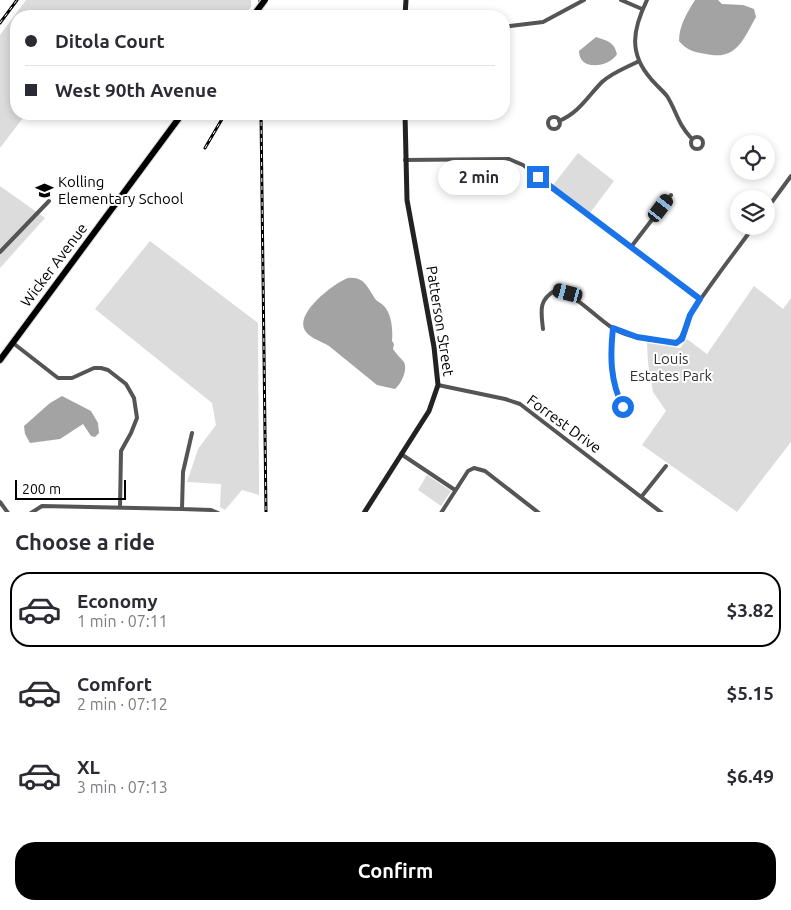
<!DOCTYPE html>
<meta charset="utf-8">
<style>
:root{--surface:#fff;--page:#f7f7f7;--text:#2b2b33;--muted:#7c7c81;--line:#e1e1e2;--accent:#000}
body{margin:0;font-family:Ubuntu,sans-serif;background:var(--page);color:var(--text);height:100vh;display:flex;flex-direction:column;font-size:19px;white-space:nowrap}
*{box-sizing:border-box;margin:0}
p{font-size:16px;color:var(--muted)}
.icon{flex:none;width:28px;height:28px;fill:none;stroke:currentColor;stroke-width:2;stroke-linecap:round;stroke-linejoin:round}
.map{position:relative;height:512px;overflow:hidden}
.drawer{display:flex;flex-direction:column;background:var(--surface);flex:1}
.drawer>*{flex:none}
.guide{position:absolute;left:10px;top:10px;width:500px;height:110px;border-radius:20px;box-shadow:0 2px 8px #0003;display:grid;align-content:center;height:110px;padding:0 15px;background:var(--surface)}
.controls{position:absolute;left:730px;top:135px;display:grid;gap:10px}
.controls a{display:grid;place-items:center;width:45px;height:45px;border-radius:50%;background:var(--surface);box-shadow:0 2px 8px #0003;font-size:25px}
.scale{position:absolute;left:15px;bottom:12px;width:111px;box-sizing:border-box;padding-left:5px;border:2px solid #000;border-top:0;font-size:14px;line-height:18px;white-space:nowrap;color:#000;-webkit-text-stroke:4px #fff;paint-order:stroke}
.end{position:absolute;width:22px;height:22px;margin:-11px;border:6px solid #1a73e8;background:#fff;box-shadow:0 0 0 2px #fff}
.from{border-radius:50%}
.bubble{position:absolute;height:35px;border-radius:18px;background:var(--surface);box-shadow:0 2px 8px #0003;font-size:16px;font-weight:600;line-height:35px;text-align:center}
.car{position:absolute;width:15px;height:30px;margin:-15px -8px;border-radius:6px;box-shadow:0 0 4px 1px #0007;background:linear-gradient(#222 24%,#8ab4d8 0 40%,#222 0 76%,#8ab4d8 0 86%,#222 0)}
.guide b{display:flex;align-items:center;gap:18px;height:48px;font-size:19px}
.guide b+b{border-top:1px solid var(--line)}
.guide i{width:12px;height:12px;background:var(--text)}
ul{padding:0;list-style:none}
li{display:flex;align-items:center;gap:15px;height:75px;margin:0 10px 8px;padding:0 5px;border:2px solid transparent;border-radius:20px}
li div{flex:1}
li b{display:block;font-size:19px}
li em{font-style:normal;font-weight:600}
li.selected{border-color:var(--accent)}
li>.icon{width:45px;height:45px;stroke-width:1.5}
h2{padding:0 15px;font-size:22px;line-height:60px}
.primary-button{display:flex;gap:10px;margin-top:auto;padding:10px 15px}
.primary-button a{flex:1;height:58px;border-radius:20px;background:var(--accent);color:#fff;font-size:20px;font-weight:600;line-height:58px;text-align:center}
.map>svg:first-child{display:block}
</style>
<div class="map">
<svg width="791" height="513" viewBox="0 0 791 513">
<rect width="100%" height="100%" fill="#fff"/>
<path fill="#dcdcdc" d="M26 0H251V7L244 16H149L147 15 146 16H16V114H26L0 148V35Z
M578 153 614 181 590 213 553 185Z
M0 186 45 218 0 268Z
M150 241 258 323 259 495 242 490 225 510 220 507 221 484 187 482 198 449 216 425 212 403 95 309Z
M754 286 783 309 791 298V442L737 512 642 445 666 411 653 392 648 363 647 343 680 348 687 339 707 354Z
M427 475 451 491 441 506 418 490Z"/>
<path fill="#a3a3a3" d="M695 0H718L722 4 743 5 754 9 756 17C743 40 736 61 706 54 694 52 686 50 679 41 679 25 687 13 695 0Z
M596 37C608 41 614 42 617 54 610 67 579 72 579 51Z
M348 278C365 276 368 289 376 300 378 302 381 303 383 305 392 313 393 331 392 341L394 344 393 349C394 351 403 361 404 362 408 370 401 384 395 389L377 385 329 346C321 341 312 339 306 332 292 315 334 283 348 278Z
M62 396 91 411 98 423 99 433 95 437 91 436 83 424 60 439 30 443 25 434 24 426 50 403Z"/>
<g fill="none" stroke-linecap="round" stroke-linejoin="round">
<defs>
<path id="highway" d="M0 360 182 114"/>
</defs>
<use href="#highway" stroke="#dbdbdb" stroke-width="8"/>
<path stroke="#555" stroke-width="4" d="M621 0 642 9
M647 0C633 29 628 53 651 79 656 85 662 90 667 96 677 112 677 123 692 139
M504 28 510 26 543 22 584 0
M548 123a6 6 0 1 1 12 0a6 6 0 1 1-12 0Z
M559 121C579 113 588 96 602 82 613 72 626 68 639 61
M691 143a6 6 0 1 1 12 0a6 6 0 1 1-12 0Z
M405 160 509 159 523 165 700 299
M766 210 791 176
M631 247 671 195
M0 252 49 201
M613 328C610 359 610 381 624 410
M543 329C541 311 538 300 556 290 578 296 593 315 611 327 629 339 655 340 676 343 685 337 685 322 692 312 711 283 733 255 754 226
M13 343 58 378H72L94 368H101L108 370 126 384 134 398 137 418 131 433 121 451 120 508
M438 385 505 399 520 404 662 513
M401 454 455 490
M642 496 666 466
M0 502 8 513
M182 509 183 472 192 433
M31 513 42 506 182 509 211 510 218 513
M441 513 468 471 474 468 485 471 539 513"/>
<path stroke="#222" stroke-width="5" d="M405 16 406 0
M364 513 429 411 438 385 434 347 407 200 405 114"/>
<use href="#highway" stroke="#000" stroke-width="6"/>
<defs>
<path id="rail" d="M260 0V16
M0 23 17 0
M261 114 266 513
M205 148 225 114"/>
</defs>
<use href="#rail" stroke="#000" stroke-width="3"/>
<use href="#rail" stroke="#fff" stroke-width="1" stroke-dasharray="4" stroke-linecap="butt"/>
<defs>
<path id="highway-bridge" d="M253 16 265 0"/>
</defs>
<use href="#highway-bridge" stroke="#dbdbdb" stroke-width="8" stroke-linecap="butt"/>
<use href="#highway-bridge" stroke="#000" stroke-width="6"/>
</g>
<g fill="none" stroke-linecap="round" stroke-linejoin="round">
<path stroke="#1a73e8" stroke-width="6" d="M538 177 700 299 690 315 682 339 676 343 637 337 613 328C610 356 610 381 623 407"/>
</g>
<defs>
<symbol id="school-bare" viewBox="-9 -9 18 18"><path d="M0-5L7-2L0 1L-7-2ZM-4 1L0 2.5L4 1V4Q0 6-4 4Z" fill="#000" stroke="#fff" stroke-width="2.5" paint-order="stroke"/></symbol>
</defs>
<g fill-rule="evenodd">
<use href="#school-bare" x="32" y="178" width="25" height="25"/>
</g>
<g text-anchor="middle" stroke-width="4" stroke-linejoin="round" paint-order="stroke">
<g font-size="15" fill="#000" stroke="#fff" text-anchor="start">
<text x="58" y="187">Kolling<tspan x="58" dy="17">Elementary School</tspan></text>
</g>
<g font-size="15" fill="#000" stroke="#fff">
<text transform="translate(54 265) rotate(-53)" y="5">Wicker Avenue</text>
<text transform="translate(440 321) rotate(81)" y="5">Patterson Street</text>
<text transform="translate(564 424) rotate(36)" y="5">Forrest Drive</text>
</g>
<g font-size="15" fill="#333" stroke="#fff">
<text x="671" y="364">Louis<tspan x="671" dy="17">Estates Park</tspan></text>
</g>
</g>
</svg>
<div class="controls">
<a><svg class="icon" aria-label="locate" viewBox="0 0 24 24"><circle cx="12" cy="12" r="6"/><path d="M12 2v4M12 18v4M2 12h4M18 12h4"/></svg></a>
<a><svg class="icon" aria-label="layers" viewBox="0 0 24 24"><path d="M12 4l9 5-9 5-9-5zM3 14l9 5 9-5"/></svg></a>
</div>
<div class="scale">200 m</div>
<i class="end from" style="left:623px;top:407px"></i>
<i class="end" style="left:538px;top:177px"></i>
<div class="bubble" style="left:438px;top:160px;width:82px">2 min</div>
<i class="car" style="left:661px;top:208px;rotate:37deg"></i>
<i class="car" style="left:568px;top:293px;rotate:285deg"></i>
<div class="guide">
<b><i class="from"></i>Ditola Court</b>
<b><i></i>West 90th Avenue</b>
</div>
</div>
<section class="drawer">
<h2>Choose a ride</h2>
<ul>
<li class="selected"><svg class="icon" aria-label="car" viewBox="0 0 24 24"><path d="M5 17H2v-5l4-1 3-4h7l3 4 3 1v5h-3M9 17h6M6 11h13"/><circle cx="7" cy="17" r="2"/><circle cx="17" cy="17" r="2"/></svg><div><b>Economy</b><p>1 min · 07:11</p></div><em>$3.82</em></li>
<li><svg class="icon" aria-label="car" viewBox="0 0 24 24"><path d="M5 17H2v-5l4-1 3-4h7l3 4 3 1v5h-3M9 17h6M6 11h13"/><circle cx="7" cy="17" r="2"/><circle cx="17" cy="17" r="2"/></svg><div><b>Comfort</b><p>2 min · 07:12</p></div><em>$5.15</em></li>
<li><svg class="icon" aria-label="car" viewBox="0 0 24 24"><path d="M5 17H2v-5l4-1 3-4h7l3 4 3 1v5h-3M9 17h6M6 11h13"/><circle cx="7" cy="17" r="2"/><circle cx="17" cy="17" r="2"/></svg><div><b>XL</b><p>3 min · 07:13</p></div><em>$6.49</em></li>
</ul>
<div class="primary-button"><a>Confirm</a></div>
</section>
